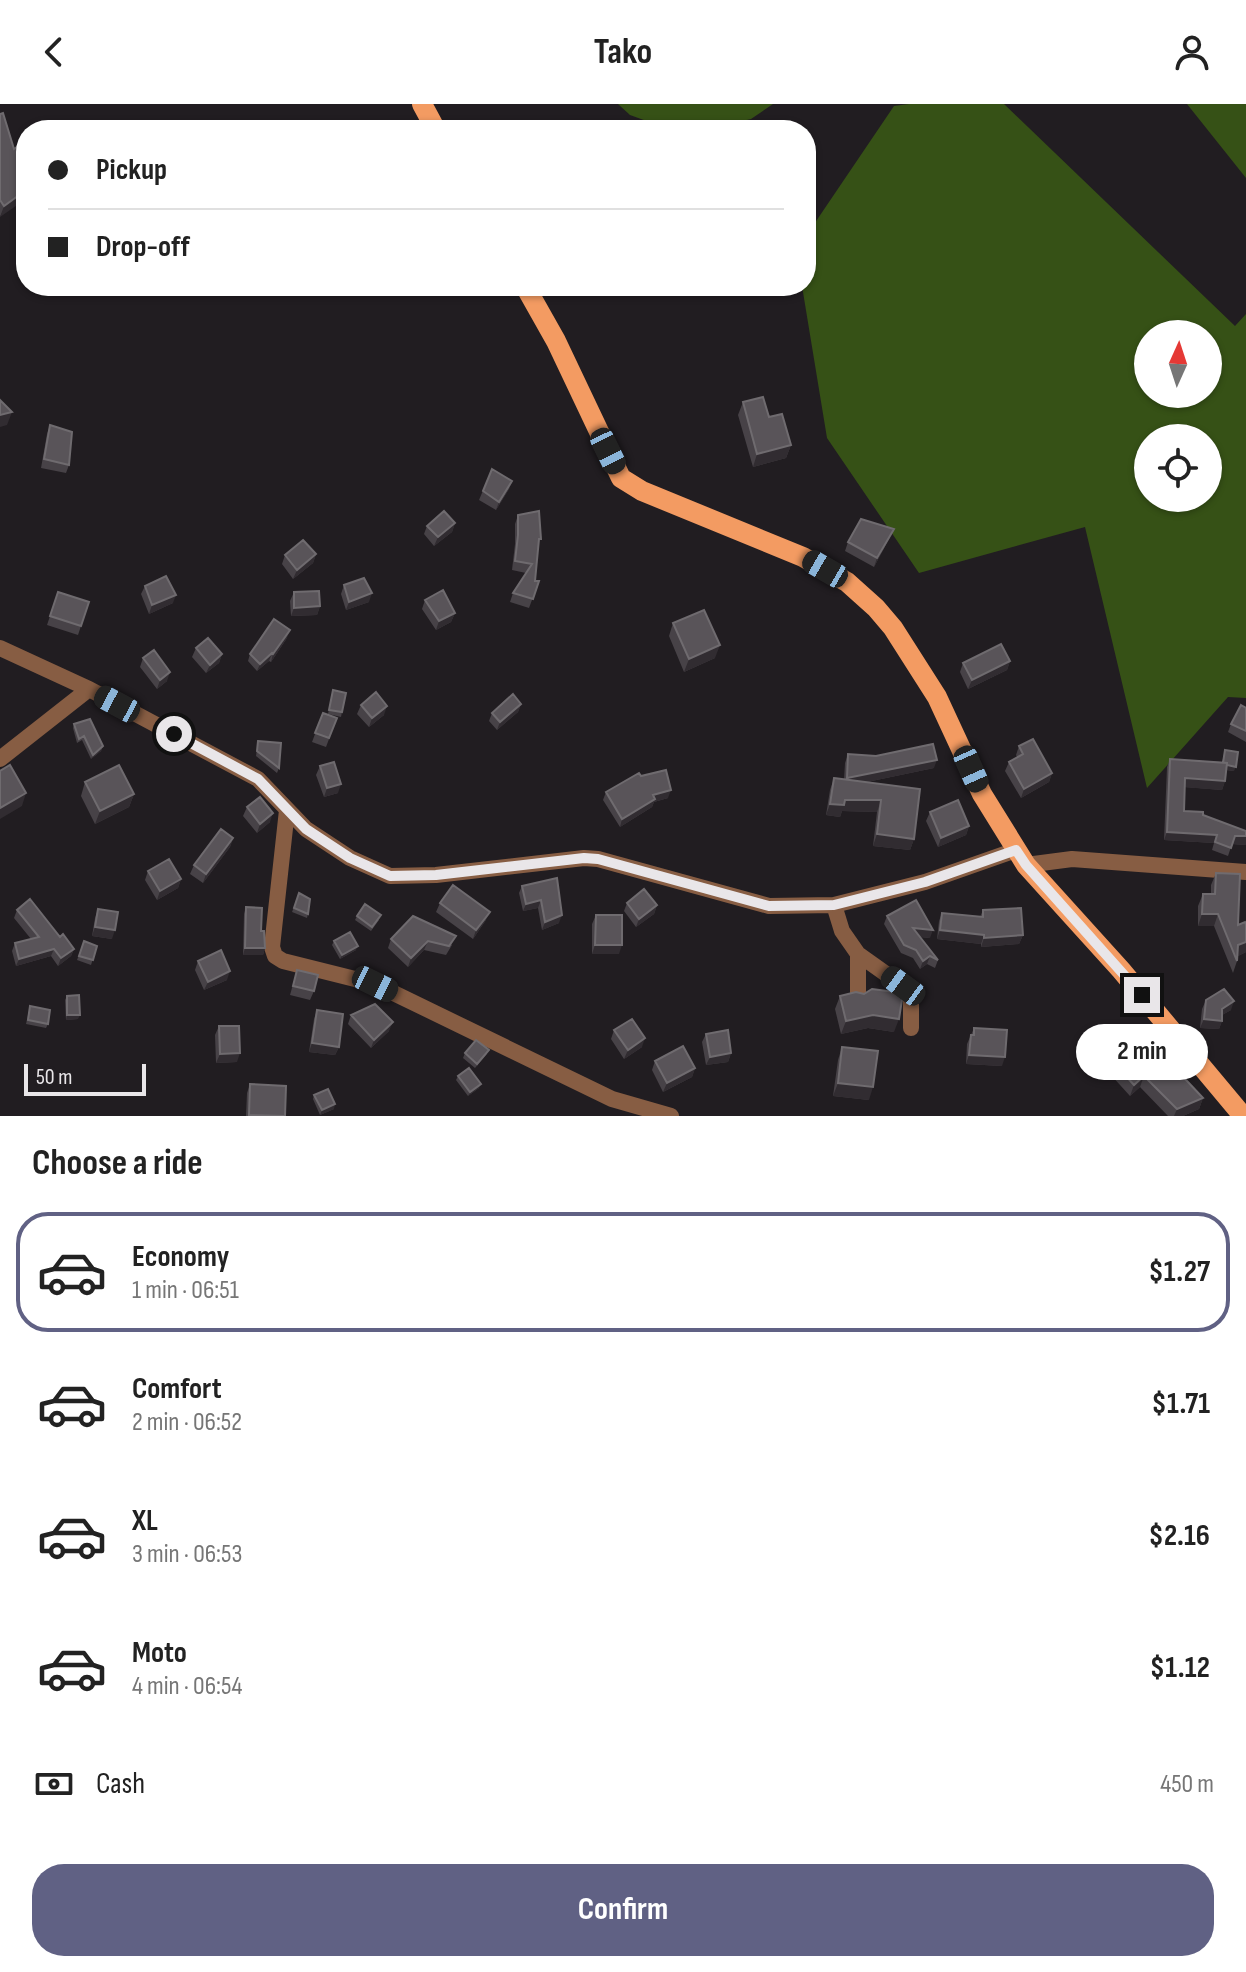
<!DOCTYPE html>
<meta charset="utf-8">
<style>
:root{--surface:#fff;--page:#f6f6f6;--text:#222;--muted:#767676;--line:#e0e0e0;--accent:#606184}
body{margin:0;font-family:"Sofia Sans Condensed",sans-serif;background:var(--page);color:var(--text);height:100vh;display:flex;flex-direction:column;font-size:30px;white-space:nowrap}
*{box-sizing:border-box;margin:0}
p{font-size:26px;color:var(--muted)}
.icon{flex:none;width:44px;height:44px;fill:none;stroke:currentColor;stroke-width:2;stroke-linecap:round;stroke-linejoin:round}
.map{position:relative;height:1012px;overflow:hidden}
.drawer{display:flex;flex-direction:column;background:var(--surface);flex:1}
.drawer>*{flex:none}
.guide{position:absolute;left:16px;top:16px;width:800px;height:176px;border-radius:32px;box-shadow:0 2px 6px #0004;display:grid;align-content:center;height:176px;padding:0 32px;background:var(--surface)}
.needle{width:52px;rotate:3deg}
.tools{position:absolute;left:1134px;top:216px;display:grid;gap:16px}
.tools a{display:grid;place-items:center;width:88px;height:88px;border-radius:50%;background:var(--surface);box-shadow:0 2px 6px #0004;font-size:40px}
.scale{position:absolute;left:24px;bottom:20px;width:122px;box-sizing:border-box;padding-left:8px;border:4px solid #e9e6e9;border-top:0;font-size:22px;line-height:28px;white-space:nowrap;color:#e9e6e9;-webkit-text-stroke:6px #211d21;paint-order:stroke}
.end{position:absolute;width:36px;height:36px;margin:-18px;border:10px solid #e9e6e9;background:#111;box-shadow:0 0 0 4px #111}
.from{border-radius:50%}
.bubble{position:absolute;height:56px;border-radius:28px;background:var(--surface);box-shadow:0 2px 6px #0004;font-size:26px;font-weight:700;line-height:56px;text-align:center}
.car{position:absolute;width:24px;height:48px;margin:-24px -12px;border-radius:10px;box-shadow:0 0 6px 2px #0007;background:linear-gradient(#222 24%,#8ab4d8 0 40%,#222 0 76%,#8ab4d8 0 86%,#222 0)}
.guide b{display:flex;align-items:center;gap:28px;height:76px;font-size:30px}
.guide b+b{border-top:2px solid var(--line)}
.guide i{width:20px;height:20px;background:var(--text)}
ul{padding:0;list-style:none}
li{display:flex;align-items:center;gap:24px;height:120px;margin:0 16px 12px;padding:0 16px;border:4px solid transparent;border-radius:32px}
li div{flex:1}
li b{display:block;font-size:30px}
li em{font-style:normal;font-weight:700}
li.current{border-color:var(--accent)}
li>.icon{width:72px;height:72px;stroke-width:1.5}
h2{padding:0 32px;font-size:36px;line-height:96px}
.pay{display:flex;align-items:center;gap:20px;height:88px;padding:0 32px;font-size:30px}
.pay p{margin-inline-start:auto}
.button{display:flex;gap:16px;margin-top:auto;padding:16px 32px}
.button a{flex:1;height:92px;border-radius:32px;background:var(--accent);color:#fff;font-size:32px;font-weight:700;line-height:92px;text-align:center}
header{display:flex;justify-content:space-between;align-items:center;height:104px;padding:0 32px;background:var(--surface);font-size:36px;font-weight:700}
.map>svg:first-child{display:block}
</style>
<header><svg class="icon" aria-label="back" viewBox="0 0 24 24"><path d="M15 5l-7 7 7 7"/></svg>Tako<svg class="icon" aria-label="person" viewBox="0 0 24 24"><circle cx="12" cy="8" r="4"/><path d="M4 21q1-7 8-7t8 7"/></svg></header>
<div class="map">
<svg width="1246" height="1012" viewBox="0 0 1246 1012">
<rect width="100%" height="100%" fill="#211d21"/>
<path fill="#365116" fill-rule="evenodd" d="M618 0H773L751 15 721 22 663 23 630 11Z
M909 0H1004L1235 222 1246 210V594L1228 593 1147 684 1085 423 919 469 827 334 802 182H806V132L894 2ZM1148 230H1208V290H1148ZM1148 334H1208V394H1148Z
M1187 0H1246V74Z"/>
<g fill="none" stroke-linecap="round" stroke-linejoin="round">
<path stroke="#875d43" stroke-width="16" d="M0 544 89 585 258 675 306 725 350 754 390 772 436 771 584 754 598 755 769 802 834 801 925 778 1016 746
M0 655 89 585
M287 706 272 843 275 852 283 857 375 880 612 995 671 1012
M1026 761 1072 755 1246 768
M834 801 842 827 858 850V892
M858 850 903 882 911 896V924"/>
<path stroke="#f39b62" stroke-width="20" d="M422 0 436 26
M525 182 556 237 621 374 642 387 803 453 847 478 876 504 893 524 937 593 982 690 1026 761 1121 866 1243 1012"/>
</g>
<path fill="#474247" d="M0 10 14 45 26 58 0 113Z
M743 298 769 313 791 341 786 354 753 363 738 311Z
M50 321 69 361 66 369 41 364 47 330Z
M492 365 512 377 509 385 496 406 479 396Z
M518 411 538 444 535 477H539L529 504 510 498 513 489 526 469 512 466 515 440V420Z
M455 419 452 428 434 442 424 430 427 422Z
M890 433 874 463 845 447 848 438Z
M316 450 313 459 293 475 282 460 285 451Z
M344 481 369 498 346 506 341 490Z
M145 482 173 499 149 510 141 490Z
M58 488 89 498 78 531 47 521Z
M294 488 320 502 317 511 291 512 290 497Z
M425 496 455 509 451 518 436 526 422 505Z
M673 519 715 554 684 568 669 532Z
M287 534 271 558 269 557 257 567 248 557 250 550Z
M196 544 222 550 219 559 206 569 192 553Z
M143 554 167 577 157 585 140 563Z
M1010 557 1007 566 968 585 960 568 963 559Z
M333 586 342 608 341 613 328 610Z
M521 600 518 608 497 626 489 617 492 609Z
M361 601 384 611 369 623 357 610Z
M1246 604V638L1228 628 1231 620Z
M323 609 337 614 326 643 312 638Z
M74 620 103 642 101 647 91 655 82 636 77 639 73 624Z
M258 637 279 664 277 669 256 652Z
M1019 642 1052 669 1049 678 1021 694 1005 667 1009 658 1017 653 1016 651Z
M1225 646 1234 667 1226 666 1225 677 1222 686 1185 683 1184 707 1203 711 1246 727V741L1232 740 1228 752 1212 746 1214 739 1164 736 1167 663 1170 655 1222 658Z
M848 650 934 664 867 678 914 735 910 746 873 742 877 708 842 707 840 713 826 711 830 686 834 674 844 676 845 659Z
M320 662 338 689 324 693 316 671Z
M641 672 668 694 654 698 652 703 620 723 603 696 606 688Z
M85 678 134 690 129 703 95 720 81 692Z
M247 703 270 718 257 729 243 712Z
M930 708 969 722 966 731 938 743 926 717Z
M233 734 230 743 203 779 190 770 194 761Z
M148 767 181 775 178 784 157 796 145 776Z
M1216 769 1238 821H1246V848L1238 852 1237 857 1233 869 1214 822H1198V802L1203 790H1211V781Z
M557 774 559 819 542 826 538 804 523 807 519 789 522 782Z
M299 789 308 810 307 814 292 808Z
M440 799 486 816 473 835 436 808Z
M627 799 657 801 654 810 636 823 624 807Z
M246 803 261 827 265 844 263 851H243L244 810Z
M98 805 112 835 92 832 95 814Z
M17 806 60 833 74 845 71 852 58 862 51 852 16 862 12 847 15 839 31 835 14 814Z
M983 806 1023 831 1019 840 981 843V840L937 835 939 817 942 809 980 813Z
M596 811 619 850H592V820Z
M357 812 379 816 371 827 355 816Z
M413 812 452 841 446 851 424 846 408 863 388 844 391 835Z
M887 812 930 834 920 833 938 856 935 864 927 860 920 865 913 854 901 849 884 820Z
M84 837 97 842 91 861 77 856Z
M334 837 356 846 340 855 332 841Z
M198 857 227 876 204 886 195 866Z
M297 866 314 887 310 896 290 891Z
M67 892 78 915 66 916 65 896Z
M840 892 894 928 868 924 841 930 835 905Z
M1206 896 1231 906 1222 911V917L1219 925 1200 924 1202 905Z
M30 902 48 920 46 924 26 920Z
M317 906 339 943 335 951 309 948 314 915Z
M351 911 389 927 371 944 348 920Z
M219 922 237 958 216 959 215 931Z
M974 924 1002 962 966 960 967 940Z
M614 926 642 943 624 955 611 935Z
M706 930 731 949 728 958 706 961 702 938Z
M842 943 869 996 833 992 838 956Z
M465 949 487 950 475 964 463 954Z
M1105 949 1169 962 1203 994 1199 1005 1183 1012H1168L1140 983 1130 992 1101 960Z
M655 957 695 964 692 973 663 988 652 966Z
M458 972 479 984 468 992 456 976Z
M250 980 285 1012H246L247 989Z
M314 991 334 1005 320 1011 313 995Z"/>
<path fill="#312c31" d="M26 86V95L0 113 4 102Z
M12 308 7 321 0 323V311Z
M791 341 786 354 753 363 757 350Z
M512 377 509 385 496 406 499 398Z
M455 419 452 428 434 442 438 433Z
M894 425 890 433 874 463 877 454Z
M316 450 313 459 293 475 297 466Z
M372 489 369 498 346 506 349 498Z
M176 491 173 499 149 510 152 501Z
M320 502 317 511 291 512 294 504Z
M455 509 451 518 436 526 439 517Z
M290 526 287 534 271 558 273 550Z
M720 541 715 554 684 568 689 555Z
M272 549 269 557 257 567 260 560Z
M222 550 219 559 206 569 210 561Z
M1010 557 1007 566 968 585 972 576Z
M170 568 167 577 157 585 160 576Z
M521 600 518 608 497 626 500 618Z
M387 602 384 611 369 623 372 614Z
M103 642 101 647 91 655 93 651Z
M937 656 934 664 843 683 847 674Z
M1223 661 1236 663 1234 667 1221 665Z
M1052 669 1049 678 1021 694 1024 685Z
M1185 674 1225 677 1222 686 1182 683Z
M341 680 338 689 324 693 327 684Z
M671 686 668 694 654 698 652 703 620 723 622 715 653 691Z
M26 689 22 702 0 715V704Z
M134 690 129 703 95 720 100 707Z
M845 696H881L877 708 842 707 840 713 826 711 830 700Z
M273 709 270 718 257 729 260 720Z
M969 722 966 731 938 743 941 734Z
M1167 728 1217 731 1214 739 1164 736Z
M877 730 914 735 910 746 873 742Z
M1235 732H1246V741L1232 740Z
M233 734 230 743 203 779 206 770Z
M181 775 178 784 157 796 160 787Z
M541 796 538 804 523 807 526 800Z
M657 801 654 810 636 823 639 815Z
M490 808 486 816 473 835 476 826Z
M1202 810H1218L1214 822H1198Z
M562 811 559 819 542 826 545 818Z
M95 823 115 826 112 835 92 832Z
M913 824 933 826 930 834 911 832Z
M940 826 984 831 981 840 937 835Z
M1023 831 1019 840 981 843 984 834Z
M428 837 424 846 408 863 411 854Z
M1246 838V848L1236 853 1238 841Z
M595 841H622L619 850H592Z
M358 842 356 846 340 855 342 851Z
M245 844H265L263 851H243Z
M54 845 51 852 16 862 19 855Z
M74 845 71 852 58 862 61 854Z
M930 852 927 860 920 865 923 857Z
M230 867 227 876 204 886 208 878Z
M1234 897 1231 906 1219 913 1222 905Z
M67 911H80L78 915 66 916Z
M873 911 899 915 894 928 868 924 841 930 846 917Z
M1204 915 1222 917 1219 925 1200 924Z
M393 918 389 927 371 944 374 936Z
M645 934 642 943 624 955 628 946Z
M312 939 339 943 335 951 309 948Z
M240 949 237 958 216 959 220 950Z
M731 949 728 958 706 961 710 953Z
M969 951 1005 953 1002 962 966 960Z
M695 964 692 973 663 988 667 979Z
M1144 972 1140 983 1130 992 1134 981Z
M838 979 873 983 869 996 833 992Z
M481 980 479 984 468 992 470 988Z
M1203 994 1199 1005 1183 1012H1174L1177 1005Z
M335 1000 334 1005 320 1011 322 1006Z"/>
<path fill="#595459" stroke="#6f6b6f" stroke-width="2" d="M3 9 14 45 17 43 26 58V86L4 102 0 96V10Z
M763 293 769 313 782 310 791 341 757 350 743 298Z
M0 296 12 308 0 311Z
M50 321 72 328 69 361 44 355Z
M492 365 512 377 499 398 483 387Z
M444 407 455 419 438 433 427 422Z
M539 407 541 435H539L535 477H539L533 495 513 489 532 460 515 457 518 431V411Z
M861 415 894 425 877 454 848 438Z
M303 436 316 450 297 466 285 451Z
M166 472 176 491 152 501 145 482Z
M364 474 372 489 349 498 344 481Z
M443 486 455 509 439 517 425 496Z
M319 487 320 502 294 504V488Z
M58 488 89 498 81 522 50 512Z
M704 506 720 541 689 555 673 519Z
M274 515 290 526 273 550 272 549 260 560 250 550Z
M208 534 222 550 210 561 196 544Z
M1001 540 1010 557 972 576 963 559Z
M154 546 170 568 160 576 143 554Z
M333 586 346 589 342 608 329 606Z
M376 588 387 602 372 614 361 601Z
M513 590 521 600 500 618 492 609Z
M1241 601 1246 604V627L1231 620Z
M323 609 337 614 329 634 315 629Z
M90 615 103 642 93 651 84 632 79 635 74 620Z
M1033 635 1052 669 1024 685 1009 658 1023 650 1019 642Z
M258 637 281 639 279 664 257 647Z
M933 640 937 656 847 674 848 650 876 652Z
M1225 646 1238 648 1236 663 1227 661V659H1223Z
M1170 655 1227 659 1225 677 1185 674 1184 707 1203 708V711L1246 727V732H1235L1231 744 1215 738 1217 731 1167 728Z
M334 658 341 680 327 684 320 662Z
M10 661 26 689 0 704V667Z
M119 661 134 690 100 707 85 678Z
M666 666 671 686 653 691 655 695 622 715 606 688 639 669 641 672Z
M834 674 920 685 914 735 877 730 881 696H845L844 701 830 700Z
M260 693 273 709 260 720 247 703Z
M958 696 969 722 941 734 930 708Z
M221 725 233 734 206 770 194 761Z
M169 755 181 775 160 787 148 767Z
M1216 769 1240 770 1238 821 1245 818 1246 821V838L1238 841 1237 857 1218 810H1202L1203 790H1215Z
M557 774 562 811 545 818 541 796 526 800 522 782Z
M453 781 490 808 476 826 440 799Z
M644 785 657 801 639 815 627 799Z
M299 789 310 795 308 810 294 804Z
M30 795 60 833 63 830 74 845 61 854 54 845 19 855 15 839 39 833 17 806Z
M916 796 933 826 913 824 938 856 930 852 923 857 916 846 904 841 887 812Z
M365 800 381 811 372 823 357 812Z
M246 803 262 804 261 827H264L265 844H245Z
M1021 804 1023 831 984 834V831L940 826 942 809 983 813V806Z
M98 805 118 808 115 826 95 823Z
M596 811H622V841H595Z
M413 812 456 832 449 842 428 837 411 854 391 835Z
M350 828 358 842 342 851 334 837Z
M84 837 97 842 93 856 79 852Z
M221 846 230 867 208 878 198 857Z
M297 866 318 871 314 887 293 882Z
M872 885 903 889 899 915 873 911 846 917 840 892 856 888 864 890Z
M1224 885 1234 897 1222 905V917L1204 915 1206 896Z
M79 891 80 911H67V892Z
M375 900 393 918 374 936 351 911Z
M30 902 50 906 48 920 28 916Z
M317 906 343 910 339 943 312 939Z
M632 915 645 934 628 946 614 926Z
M219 922H239L240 949 220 950Z
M1134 923 1169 962 1171 960 1203 994 1177 1005 1144 972 1134 981 1105 949Z
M974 924 1007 926 1005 953 969 951 971 931H974Z
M728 926 731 949 710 953 706 930Z
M476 936 489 946 477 960 465 949Z
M683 942 695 964 667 979 655 957Z
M842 943 878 947 873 983 838 979Z
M469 964 481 980 470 988 458 972Z
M250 980 286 982 285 1012 249 1011Z
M328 985 335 1000 322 1006 314 991Z"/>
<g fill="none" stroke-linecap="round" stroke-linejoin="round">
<path stroke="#e9e6e9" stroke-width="10" d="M174 630 258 675 306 725 350 754 390 772 436 771 584 754 598 755 769 802 834 801 925 778 1016 746 1026 761 1142 891"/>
</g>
</svg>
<div class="tools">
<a><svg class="needle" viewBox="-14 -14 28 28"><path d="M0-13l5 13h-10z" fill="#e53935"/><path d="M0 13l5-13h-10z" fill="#767676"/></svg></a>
<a><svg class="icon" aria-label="locate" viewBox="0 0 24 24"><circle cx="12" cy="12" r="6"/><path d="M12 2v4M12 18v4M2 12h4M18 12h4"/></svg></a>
</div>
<div class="scale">50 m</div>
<i class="end from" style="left:174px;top:630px"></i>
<i class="end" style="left:1142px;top:891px"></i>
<div class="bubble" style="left:1076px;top:920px;width:132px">2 min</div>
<i class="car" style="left:608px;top:347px;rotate:154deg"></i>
<i class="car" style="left:825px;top:465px;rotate:300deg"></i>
<i class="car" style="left:117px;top:600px;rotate:298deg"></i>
<i class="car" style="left:971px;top:665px;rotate:156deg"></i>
<i class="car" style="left:375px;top:880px;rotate:116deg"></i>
<i class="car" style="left:903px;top:882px;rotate:306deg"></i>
<div class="guide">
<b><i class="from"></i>Pickup</b>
<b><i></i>Drop-off</b>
</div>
</div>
<section class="drawer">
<h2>Choose a ride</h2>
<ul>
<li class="current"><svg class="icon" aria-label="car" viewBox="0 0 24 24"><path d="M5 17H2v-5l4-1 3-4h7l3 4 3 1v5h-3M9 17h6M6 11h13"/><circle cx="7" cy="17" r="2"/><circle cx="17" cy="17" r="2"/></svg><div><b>Economy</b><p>1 min · 06:51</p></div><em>$1.27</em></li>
<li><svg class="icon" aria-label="car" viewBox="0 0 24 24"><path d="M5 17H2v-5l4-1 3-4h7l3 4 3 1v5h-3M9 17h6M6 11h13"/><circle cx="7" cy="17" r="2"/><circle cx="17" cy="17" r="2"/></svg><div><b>Comfort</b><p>2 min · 06:52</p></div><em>$1.71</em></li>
<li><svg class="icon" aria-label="car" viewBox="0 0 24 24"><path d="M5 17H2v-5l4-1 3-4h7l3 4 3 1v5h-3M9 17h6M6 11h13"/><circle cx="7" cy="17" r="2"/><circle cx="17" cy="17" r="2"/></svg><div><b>XL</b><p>3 min · 06:53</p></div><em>$2.16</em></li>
<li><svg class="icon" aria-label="car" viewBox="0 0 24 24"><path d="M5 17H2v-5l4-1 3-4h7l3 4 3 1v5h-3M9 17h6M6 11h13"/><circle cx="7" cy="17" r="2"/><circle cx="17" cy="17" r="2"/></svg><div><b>Moto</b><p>4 min · 06:54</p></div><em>$1.12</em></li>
</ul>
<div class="pay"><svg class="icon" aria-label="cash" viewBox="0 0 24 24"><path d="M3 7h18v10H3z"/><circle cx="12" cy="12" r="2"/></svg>Cash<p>450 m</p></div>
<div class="button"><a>Confirm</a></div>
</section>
